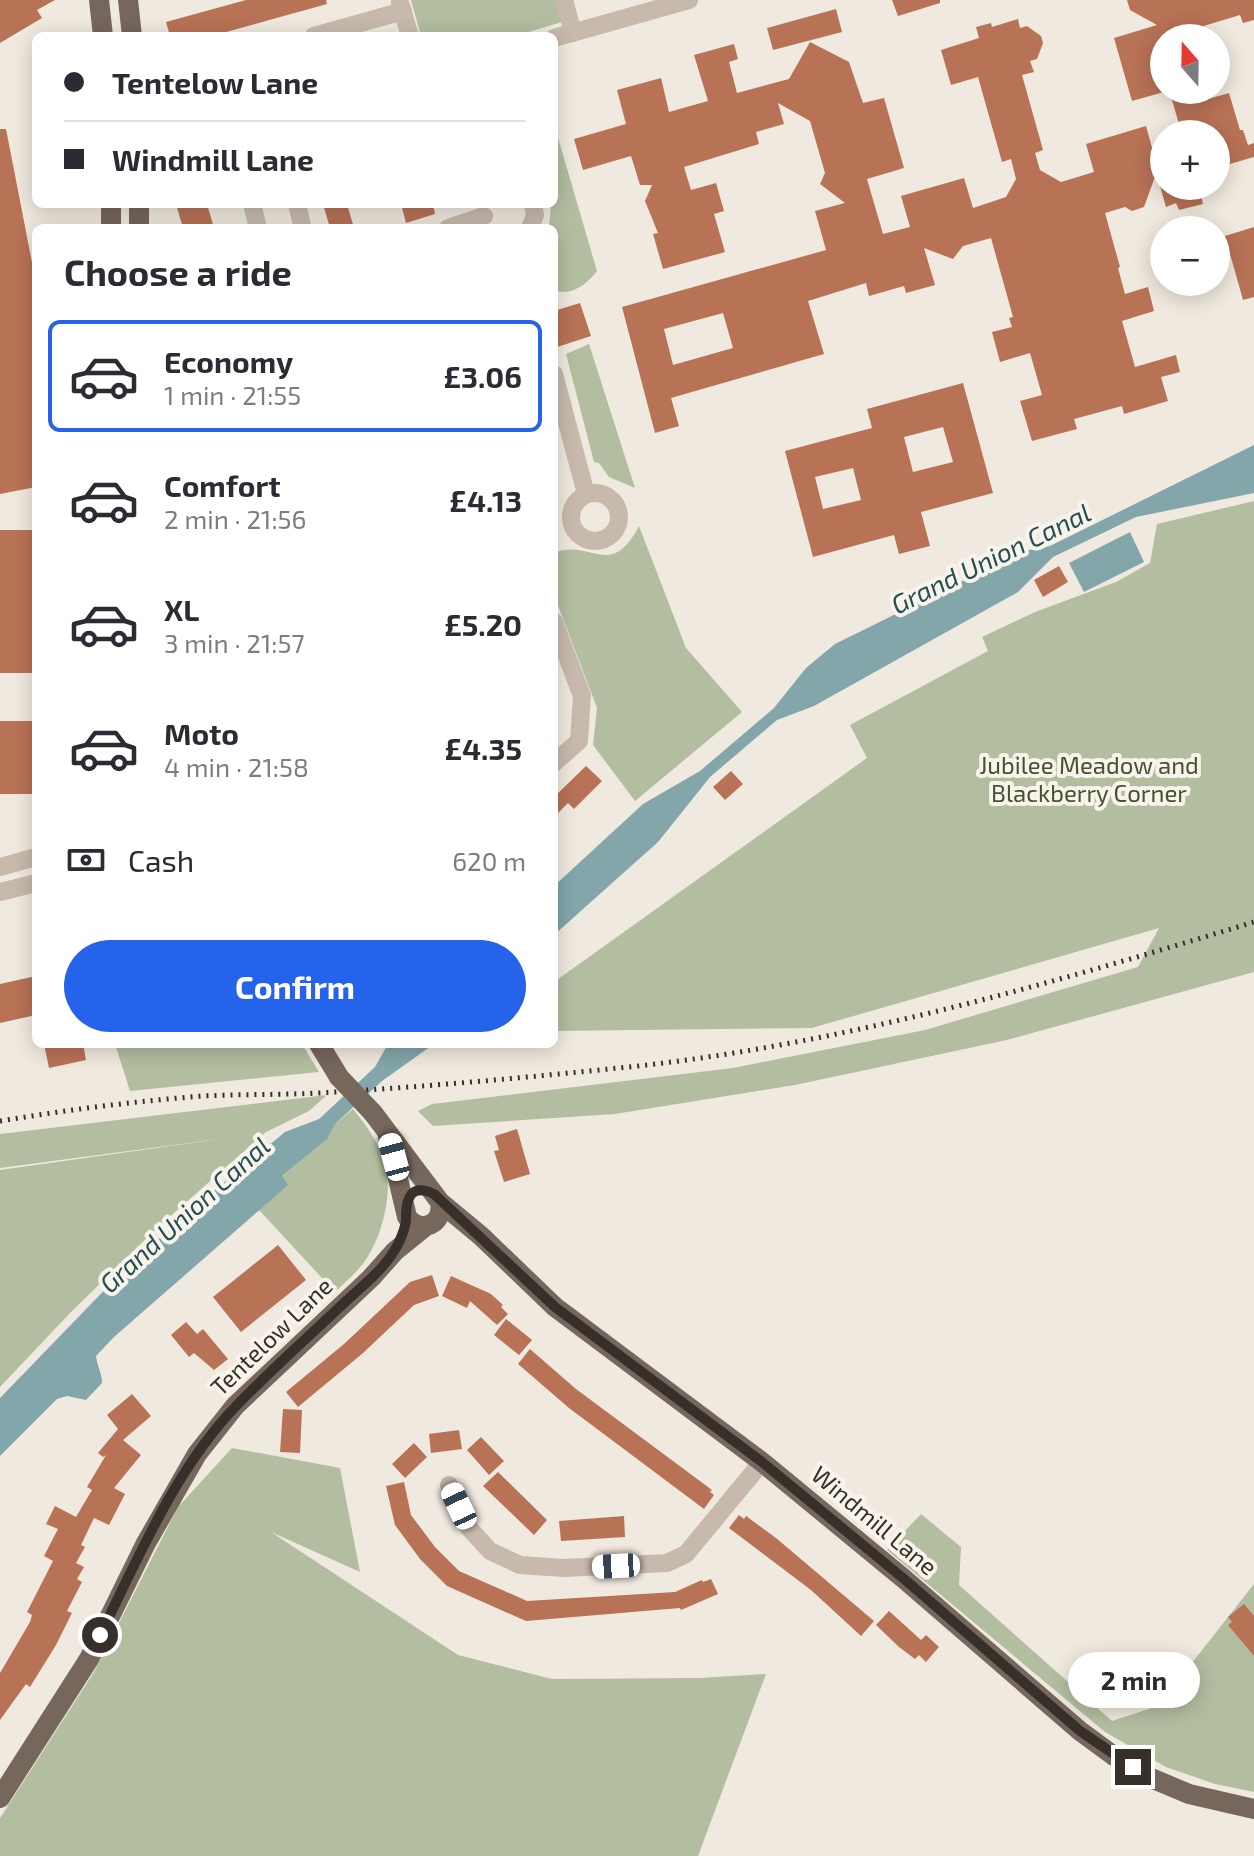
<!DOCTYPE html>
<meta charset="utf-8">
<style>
:root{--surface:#fff;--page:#f2f2f3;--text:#2b2b33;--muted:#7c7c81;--line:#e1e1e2;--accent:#2563eb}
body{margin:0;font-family:"Exo 2",sans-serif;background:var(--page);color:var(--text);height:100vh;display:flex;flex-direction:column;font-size:30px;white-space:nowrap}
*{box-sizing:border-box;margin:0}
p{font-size:26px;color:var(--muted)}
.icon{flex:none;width:44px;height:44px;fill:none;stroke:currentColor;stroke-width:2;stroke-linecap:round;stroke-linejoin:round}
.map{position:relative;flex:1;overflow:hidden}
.panel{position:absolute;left:32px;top:224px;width:526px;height:824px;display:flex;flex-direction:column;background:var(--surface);border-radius:12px;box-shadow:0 4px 20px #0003}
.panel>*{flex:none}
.banner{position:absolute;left:32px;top:32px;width:526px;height:176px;border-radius:12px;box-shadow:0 4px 20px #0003;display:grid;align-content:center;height:176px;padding:0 32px;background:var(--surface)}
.needle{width:52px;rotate:340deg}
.buttons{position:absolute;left:1150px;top:24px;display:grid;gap:16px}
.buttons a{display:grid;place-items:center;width:80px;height:80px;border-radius:50%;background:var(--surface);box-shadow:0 4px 20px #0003;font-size:40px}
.end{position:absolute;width:36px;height:36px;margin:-18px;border:10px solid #362f2a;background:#fff;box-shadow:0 0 0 4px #fff}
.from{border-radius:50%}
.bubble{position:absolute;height:56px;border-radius:28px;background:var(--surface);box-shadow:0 4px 20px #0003;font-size:26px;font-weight:700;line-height:56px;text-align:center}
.car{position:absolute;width:24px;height:48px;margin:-24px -12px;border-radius:10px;box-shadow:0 0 6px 2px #0007;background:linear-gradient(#fff 24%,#345 0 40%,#fff 0 76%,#345 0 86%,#fff 0)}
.banner b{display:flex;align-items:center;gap:28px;height:76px;font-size:30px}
.banner b+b{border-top:2px solid var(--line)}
.banner i{width:20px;height:20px;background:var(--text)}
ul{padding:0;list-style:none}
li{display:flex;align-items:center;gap:24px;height:112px;margin:0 16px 12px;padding:0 16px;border:4px solid transparent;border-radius:12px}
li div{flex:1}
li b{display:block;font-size:30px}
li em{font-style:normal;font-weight:700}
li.active{border-color:var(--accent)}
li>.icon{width:72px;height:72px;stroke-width:1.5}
h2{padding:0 32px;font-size:36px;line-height:96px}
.pay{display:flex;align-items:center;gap:20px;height:88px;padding:0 32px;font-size:30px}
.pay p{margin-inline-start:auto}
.primary-button{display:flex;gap:16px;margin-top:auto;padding:16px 32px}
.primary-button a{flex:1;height:92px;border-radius:48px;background:var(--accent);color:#fff;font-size:32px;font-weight:700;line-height:92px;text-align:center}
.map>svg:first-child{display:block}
</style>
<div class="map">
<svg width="1254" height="1856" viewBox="0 0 1254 1856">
<rect width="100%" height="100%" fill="#f0e9df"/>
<path fill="#b3bea1" d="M411 0H556L562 22 515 36H421Z
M554 124 597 271C587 284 571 297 554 290V228H549L551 204H554Z
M589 344 635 488 609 477 599 463 594 462 566 354Z
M1254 501V972L1007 1040 795 1085 615 1114 433 1126 418 1111 432 1104 733 1068 925 1030 1138 967 1159 928 812 1028 554 1031V982L867 758 850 725 988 651 982 637 1035 612 1116 582 1150 563 1157 524Z
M639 526 686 648 742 712 635 801 593 745 597 708 554 595V553C591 538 610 581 639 526Z
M115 1044H302L319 1072 130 1091Z
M327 1095 309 1111 266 1132 158 1227 71 1312 0 1387V1170L227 1138 0 1168V1134Z
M353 1109C366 1125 379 1143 385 1163 394 1193 381 1242 362 1265 354 1275 344 1283 335 1292L259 1210 287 1185 281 1177 326 1139 335 1124Z
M232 1448 340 1468 360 1572 271 1532 458 1655 552 1679 700 1678 766 1674 698 1856H0V1818L94 1672 178 1507Z
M921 1514 961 1547 959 1585 1112 1721 1158 1706 1254 1584V1792L1215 1784 1166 1767 1105 1732 887 1550Z"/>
<path fill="#82a6aa" d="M1254 445V493L1136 517 1053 557 1018 592 814 706 777 720 710 777 658 842 554 935V886L643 804 700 771 774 708 806 668 835 644 1023 551 1050 546Z
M1130 532 1144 562 1084 592 1069 563Z
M388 1044H434L382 1081 335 1124 327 1139 282 1176 288 1185 114 1337 96 1356C97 1366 102 1373 102 1383L86 1400 67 1396 57 1399 0 1456V1398L121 1273 191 1210 285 1132 319 1119 375 1067Z"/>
<path fill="#b87256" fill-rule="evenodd" d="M0 0H55L37 10 42 18 0 43Z
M246 0H326L327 4 212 36H170L166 22Z
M892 0H940V3L898 16Z
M1127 0H1254V20L1243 23 1240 15 1197 28 1200 38H1164V92L1132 101 1114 38 1157 25 1130 10Z
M836 9 842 32 773 50 767 28Z
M1018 19 1020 28 1027 26 1041 36 1043 43 1037 59 1030 61 1034 72 1022 75 1043 150 1035 153 1040 170 1061 182 1094 172 1086 144 1146 126 1154 155 1164 152 1144 207 1132 211 1125 207 1105 213 1120 267 1118 268 1125 294 1148 287 1154 311 1122 321 1135 367 1176 355 1180 372 1161 377 1168 401 1124 414 1122 406 1074 419 1077 429 1032 441 1020 401 1042 395 1030 353 1000 362 992 332 1012 327 1009 318 1013 317 991 238 963 246 953 259 924 248 935 285 906 293 904 286 869 296 866 283 808 301 824 354 671 398 679 426 655 433 622 307 826 250 815 211 845 203 820 184 825 173 810 121 778 103 784 124 756 132 759 144 684 167 691 190 716 183 724 211 714 214 725 252 663 269 653 234 658 233 645 201 652 185H640L631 156 583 170 574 139 626 124 617 90 661 78 669 112 708 101 694 55 734 44 738 59 729 62 737 93 789 79 810 42 849 62 863 103 884 98 904 168 867 179 883 234 910 227 901 196 964 178 973 208 1006 197 1016 179 1011 159 1002 162 978 77 951 85 941 50 979 38 976 27 991 23 992 27ZM723 313 733 348 673 365 664 329Z
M1169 90H1206L1208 99 1229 93 1240 130H1243L1248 145 1254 143V157L1216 168V134H1182Z
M0 129H6L36 283V487L0 494Z
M1160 186H1199L1203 204 1179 210 1176 203 1166 207Z
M176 204H207L214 228H183Z
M323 204H347L354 228H330Z
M401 204H433L435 214 406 223Z
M1254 227V297L1243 300 1225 236Z
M580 303 591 336 554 348V311Z
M963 383 993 493 921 512 930 546 899 554 894 535 813 557 785 451 872 428 867 409ZM943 427 953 462 913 472 904 437ZM853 468 861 500 823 509 815 477Z
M0 530H36V673H0Z
M1059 566 1068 582 1043 597 1034 580Z
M0 721H36V794H0Z
M586 766 602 781 574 809 568 803 554 817V797Z
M731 771 743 784 725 800 713 787Z
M36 976V1015L0 1023V984Z
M44 1044H83L86 1060 49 1068Z
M517 1129 530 1174 504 1182 494 1151 499 1150 495 1136Z
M278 1245 306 1280 241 1332 213 1297Z
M432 1275 439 1296 414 1305 363 1353 298 1407 286 1392 344 1344 410 1282Z
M451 1276 491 1294 503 1305 501 1307 508 1314 497 1325 470 1301 467 1308 442 1296Z
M506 1319 532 1340 519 1355 494 1335Z
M186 1322 197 1334 203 1329 228 1359 214 1370 194 1353 189 1357 171 1335Z
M530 1349 576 1389 712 1490 710 1492 714 1495 704 1509 569 1408 518 1364Z
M132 1394 151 1416 123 1440 141 1455 114 1488 125 1494 109 1525 94 1518 81 1545 85 1547 76 1563 84 1567 77 1579 82 1582 67 1611 72 1613 56 1645 30 1687 26 1684 0 1720V1673L30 1622 32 1615 27 1612 53 1561 44 1556 58 1529 46 1524 55 1506 76 1517 92 1490 87 1487 106 1455 103 1457 98 1453 118 1429 107 1415Z
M283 1409 302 1410 300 1453 280 1452Z
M459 1430 462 1449 431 1453 429 1434Z
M481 1437 504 1461 489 1475 467 1450Z
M414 1443 427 1457 405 1478 392 1464Z
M498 1472 547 1520 534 1535 483 1486Z
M404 1482 411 1515 435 1547 459 1571 527 1601 675 1592 702 1580 703 1582 711 1579 718 1594 681 1610 680 1608 526 1621 447 1586 420 1559 395 1525 386 1486Z
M739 1515 744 1519 746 1516 776 1538 874 1621 861 1636 811 1590 729 1528Z
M624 1516 625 1537 561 1541 559 1521Z
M1244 1604 1254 1616V1656L1228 1625 1232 1622 1228 1617Z
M889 1611 921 1640 926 1635 939 1647 926 1662 919 1655 915 1659 899 1647 876 1625Z"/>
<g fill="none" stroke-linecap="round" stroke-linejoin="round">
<path stroke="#c7baad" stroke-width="18" d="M564 0 573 33
M400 3 410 36
M314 36 403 11
M554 38 689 0
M252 204 258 228
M297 204 302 225 300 228
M448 228 484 216
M530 228 535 215 533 204
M554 374 586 494
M571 517a24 24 0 1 1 48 0a24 24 0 1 1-48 0Z
M554 622 582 696 579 741 554 763
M0 867 36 857
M0 892 36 883
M449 1485 469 1528 490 1551 520 1565 564 1568 667 1563 686 1554 762 1462"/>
<path stroke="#76675d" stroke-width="20" d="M99 0 103 36
M128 0 132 36
M111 228V204
M139 228V204
M319 1044 339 1077
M373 1113 440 1202C444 1225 421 1234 407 1217L388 1136
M440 1202 481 1236 555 1307 762 1462 903 1578 1080 1731 1114 1756 1151 1778 1189 1794 1254 1809
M0 1798 89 1659 146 1543 197 1454 235 1406 371 1278 395 1251 426 1226"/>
<path stroke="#362f2a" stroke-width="5" stroke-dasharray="2 6" stroke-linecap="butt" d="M0 1121C67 1110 136 1101 203 1096 242 1094 280 1095 319 1093 425 1087 532 1077 638 1066 847 1043 1053 983 1254 922"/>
<path stroke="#76675d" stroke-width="20" d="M339 1077 373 1113"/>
</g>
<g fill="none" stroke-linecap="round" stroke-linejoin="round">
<path stroke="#362f2a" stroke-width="10" d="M100 1635C139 1557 175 1469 237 1405 271 1370 308 1337 343 1304 360 1288 382 1271 394 1251 399 1244 407 1225 406 1217 406 1198 411 1183 434 1194L555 1307 762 1462 903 1578 1080 1731 1133 1767"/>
</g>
<g text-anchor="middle" stroke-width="8" stroke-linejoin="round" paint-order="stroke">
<g font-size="24" fill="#445231" stroke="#f8f3eb">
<text x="1089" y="774">Jubilee Meadow and<tspan x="1089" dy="28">Blackberry Corner</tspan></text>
</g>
<g font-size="24" fill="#362f2a" stroke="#f8f3eb">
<text transform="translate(272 1337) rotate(-44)" y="8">Tentelow Lane</text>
<text transform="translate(874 1521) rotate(40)" y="8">Windmill Lane</text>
</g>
<g font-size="26" font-style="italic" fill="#254e53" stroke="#f8f3eb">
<text transform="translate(991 559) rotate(-26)" y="9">Grand Union Canal</text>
<text transform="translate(185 1215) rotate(-42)" y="9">Grand Union Canal</text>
</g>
</g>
</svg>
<div class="buttons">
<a><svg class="needle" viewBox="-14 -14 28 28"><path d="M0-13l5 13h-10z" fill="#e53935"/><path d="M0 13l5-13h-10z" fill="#7c7c81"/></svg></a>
<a>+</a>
<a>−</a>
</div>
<i class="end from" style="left:100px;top:1635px"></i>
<i class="end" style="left:1133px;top:1767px"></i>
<div class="bubble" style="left:1068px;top:1652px;width:132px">2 min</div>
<i class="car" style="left:394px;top:1157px;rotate:345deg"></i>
<i class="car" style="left:459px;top:1506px;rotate:335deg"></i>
<i class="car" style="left:616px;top:1566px;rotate:267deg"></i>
<div class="banner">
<b><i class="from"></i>Tentelow Lane</b>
<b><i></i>Windmill Lane</b>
</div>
<section class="panel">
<h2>Choose a ride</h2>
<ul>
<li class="active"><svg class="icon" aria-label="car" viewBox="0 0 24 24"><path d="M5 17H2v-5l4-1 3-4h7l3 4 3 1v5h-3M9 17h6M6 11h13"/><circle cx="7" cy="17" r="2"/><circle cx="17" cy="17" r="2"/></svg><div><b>Economy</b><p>1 min · 21:55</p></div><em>£3.06</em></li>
<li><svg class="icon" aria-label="car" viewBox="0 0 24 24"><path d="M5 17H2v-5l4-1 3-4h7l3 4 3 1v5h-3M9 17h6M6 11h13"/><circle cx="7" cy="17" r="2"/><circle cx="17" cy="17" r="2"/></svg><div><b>Comfort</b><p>2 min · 21:56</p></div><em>£4.13</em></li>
<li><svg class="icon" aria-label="car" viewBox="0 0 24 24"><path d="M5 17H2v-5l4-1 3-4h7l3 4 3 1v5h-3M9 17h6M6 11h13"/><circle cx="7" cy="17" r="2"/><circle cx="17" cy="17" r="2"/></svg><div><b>XL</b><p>3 min · 21:57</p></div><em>£5.20</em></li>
<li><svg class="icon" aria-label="car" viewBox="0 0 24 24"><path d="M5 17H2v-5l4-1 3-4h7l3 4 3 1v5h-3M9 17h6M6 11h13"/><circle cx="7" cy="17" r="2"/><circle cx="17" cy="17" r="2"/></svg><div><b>Moto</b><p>4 min · 21:58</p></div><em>£4.35</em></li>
</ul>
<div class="pay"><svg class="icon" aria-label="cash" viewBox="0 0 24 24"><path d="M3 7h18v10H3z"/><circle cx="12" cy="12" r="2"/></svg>Cash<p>620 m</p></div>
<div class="primary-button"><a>Confirm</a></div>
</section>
</div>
